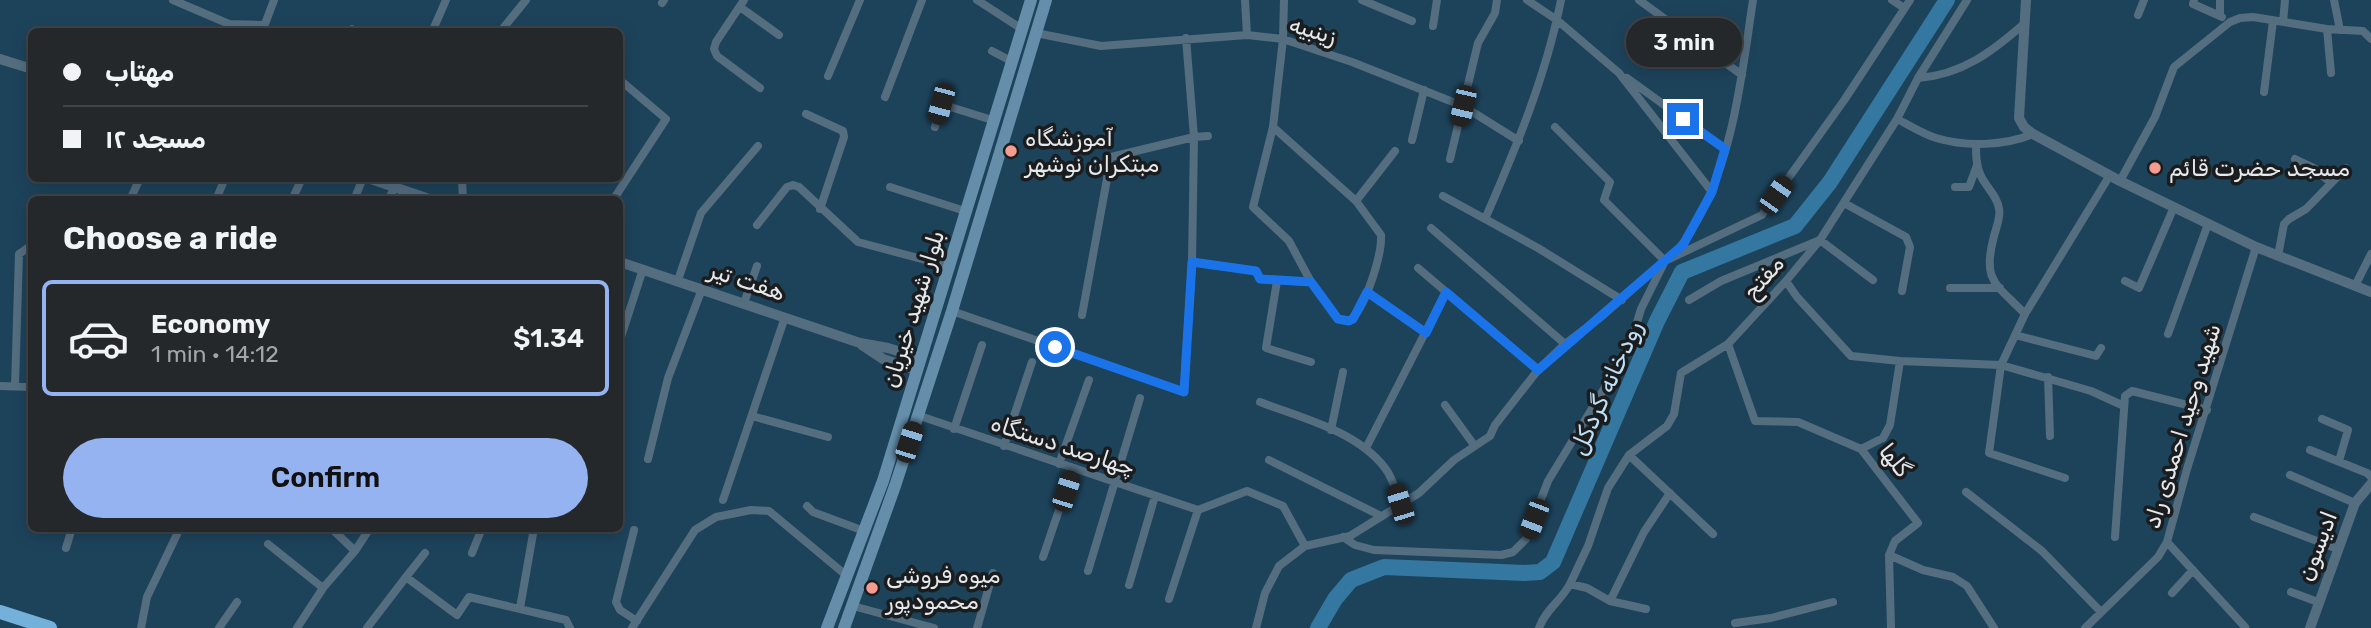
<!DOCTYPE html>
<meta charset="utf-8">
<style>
:root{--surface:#24282b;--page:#303437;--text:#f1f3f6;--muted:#a3a6a9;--line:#414447;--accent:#95b2f1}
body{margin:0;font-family:Rubik,Vazirmatn,sans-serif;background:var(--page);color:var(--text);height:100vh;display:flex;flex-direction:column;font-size:26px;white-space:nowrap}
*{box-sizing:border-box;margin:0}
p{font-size:23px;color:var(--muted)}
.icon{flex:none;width:38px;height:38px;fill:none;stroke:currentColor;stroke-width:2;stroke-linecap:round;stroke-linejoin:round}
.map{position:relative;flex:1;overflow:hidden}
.details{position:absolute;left:28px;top:196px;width:595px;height:336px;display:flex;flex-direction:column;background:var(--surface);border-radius:10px;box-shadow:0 4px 18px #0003,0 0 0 2px var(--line)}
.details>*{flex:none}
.top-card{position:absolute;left:28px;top:28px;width:595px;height:154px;border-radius:10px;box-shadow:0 4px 18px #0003,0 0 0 2px var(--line);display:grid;align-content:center;height:154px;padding:0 35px;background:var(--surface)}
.end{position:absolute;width:32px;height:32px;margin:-16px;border:9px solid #1a73e8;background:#fff;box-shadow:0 0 0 4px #fff}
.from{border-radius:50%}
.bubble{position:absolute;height:49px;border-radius:24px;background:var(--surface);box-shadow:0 4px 18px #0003,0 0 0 2px var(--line);font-size:23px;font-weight:600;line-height:49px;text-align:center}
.car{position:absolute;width:21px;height:42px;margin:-21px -10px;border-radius:9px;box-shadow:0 0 5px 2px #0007;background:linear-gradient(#222 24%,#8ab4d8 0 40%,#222 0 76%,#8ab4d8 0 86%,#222 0)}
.top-card b{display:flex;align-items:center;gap:24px;height:66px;font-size:26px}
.top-card b+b{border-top:2px solid var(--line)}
.top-card i{width:18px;height:18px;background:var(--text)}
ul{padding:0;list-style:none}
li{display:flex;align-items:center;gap:21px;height:116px;margin:0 14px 10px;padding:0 21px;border:4px solid var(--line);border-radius:10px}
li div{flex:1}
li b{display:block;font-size:26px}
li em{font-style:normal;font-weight:600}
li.on{border-color:var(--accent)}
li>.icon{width:63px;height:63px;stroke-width:1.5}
h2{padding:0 35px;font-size:32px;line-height:84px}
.button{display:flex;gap:14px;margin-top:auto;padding:14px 35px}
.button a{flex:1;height:80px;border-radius:42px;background:var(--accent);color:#111;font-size:28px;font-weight:600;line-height:80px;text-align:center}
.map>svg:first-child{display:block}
</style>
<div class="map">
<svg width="2371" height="628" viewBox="0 0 2371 628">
<rect width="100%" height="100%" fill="#303539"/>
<path fill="#1d435b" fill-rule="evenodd" d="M0 0H2371V628H0ZM32 32H620V178H32ZM32 200H620V528H32Z"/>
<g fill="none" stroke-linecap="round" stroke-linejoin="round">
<path stroke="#3477a0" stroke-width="16" d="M1318 628 1335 599 1351 580 1384 567 1524 573 1540 572 1553 562 1657 321 1682 272 1795 226 1830 182 1947 0"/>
<path stroke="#546e80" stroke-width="8" d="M173 0 229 24 264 25
M744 0 716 42 714 49 717 56 760 88
M977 0 1022 29
M1245 0 1247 35
M1362 0 1412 21
M1527 0 1557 20 1619 73 1712 192
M1639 0 1742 75
M1892 0 1904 8
M2194 0 2193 4 2220 16
M2220 0V16L2222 17
M2334 0 2340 30
M662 3 664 0
M740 7 779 35
M2138 15 2144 0
M2283 22 2285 0
M1433 26 1437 0
M2327 29 2331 73
M262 32 274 0
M351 32 352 29
M432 32 446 0
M500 32 526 0
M1036 33 1101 46 1247 35 1283 39 1352 62 1463 106 1519 141
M992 51 1011 61
M828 76 860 0
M1627 78 1725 149
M1918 78C1962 75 1993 51 2025 23
M2264 92 2273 21
M885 97 922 0
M806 114 843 131 844 137 820 209
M1897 119C1909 125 1923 134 1936 138 1966 147 2004 146 2033 134
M935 127 941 104 992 120
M1273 127 1356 201 1381 235C1382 255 1365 310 1349 321L1338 319 1311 282 1289 241 1253 207 1273 127 1283 39 1284 0
M1555 127 1610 182 1604 200 1665 261
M1412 140 1424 90
M1976 144C1976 155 1976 166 1981 176 1986 187 1998 197 1999 209 2001 217 1996 228 1994 236 1982 281 1995 283 2025 314
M1450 159 1478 43 1495 13 1497 0
M2295 159 2314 168 2331 183
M462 178 463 200
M2120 181 2155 117 2174 67 2230 22 2240 18 2253 17 2327 29 2363 31 2371 39
M890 187 965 211
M1955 187H1969L1977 165
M1443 196 1538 248 1622 300
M130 200 140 178
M216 200 225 178
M292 200 302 178
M354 200 363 178
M388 200 395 187
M613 200 666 119 620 80
M1356 201 1395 151
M1844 203 1906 237 1910 247 1902 291
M1485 219C1516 148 1546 76 1561 0
M757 225 787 187 793 185 799 187 858 242 948 266
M1431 228 1565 344
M1673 254C1685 244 1690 232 1698 219 1734 153 1742 73 1753 0
M2278 256 2284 224 2289 219 2306 209 2346 168
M1192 262 1256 271 1260 279 1311 282
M1418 268 1538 370
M678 280 701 213 758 146
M1277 281 1266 348 1311 362
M1786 281 1797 297 1851 356 1900 361 2001 365 2091 391 2124 406
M2125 281 2139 288 2174 207
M2355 286 2371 254
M1950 288H2000
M1367 292 1426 333
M1689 300 1721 281 1820 240 1873 280
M744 303 757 266
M952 311 1184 392 1192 262 1194 137 1186 38
M1082 315 1111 157 1194 137 1208 136
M2168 334 2208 224
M2015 335 2096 356 2101 348
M620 340 643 269
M1728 344 1755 421 1798 422 1861 449 1918 523 1895 541 1889 555 1891 628
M2048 377 2050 436
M0 386 32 387
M15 386 19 254 32 245
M1260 402C1302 418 1357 431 1385 468 1393 478 1396 492 1400 504
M1445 405 1474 445
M917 415 1198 510
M752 416 828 437
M2322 419 2348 430 2339 461
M954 429 982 345
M1331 430 1343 372
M1004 446 1032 362
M1366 448 1446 292
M1861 449 1883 438 1890 425 1900 361
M2310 450 2367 473 2371 477
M648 459 668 378 702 289
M1269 460 1381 516
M1059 464 1089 380
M2290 475 2355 503
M2065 478 1989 453 2001 365 2025 314 2110 175
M1966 492 2042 551 2101 612
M723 500 785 317
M807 506 813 512 864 531
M1198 510 1247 491 1283 506 1305 546
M2254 517 2338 549
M331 528 355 551
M634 530 616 602 620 610 637 621
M1713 534 1629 455 1667 426 1674 414 1681 373 1728 344 1786 281 1820 240 1897 119 1918 78 1967 0
M1343 537 1355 545 1374 550 1501 555 1513 552 1526 539 1548 481 1630 346 1641 309 1665 261 1762 215 1845 99 1910 0
M2115 537 2125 396 2132 391 2207 410
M2167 542 2245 627
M268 544 323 588
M66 548 72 528
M472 553 482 528
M1889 555 1923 570 1953 577 1967 586 1994 628
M1043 557 1073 469
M1088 571 1140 398
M406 577 425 553
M1570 584 1588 546 1608 488 1629 455
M1129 585 1155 496
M2291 592 2318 602
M2172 593 2193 570
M1169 599 1198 510
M853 606 934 628
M520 608 534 528
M1646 609 1610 601 1644 532 1670 493
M1735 623 1771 618 1833 602
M141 628 147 597 180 528
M219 628 237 602
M297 628 323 588 355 551 370 528
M367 628 406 577 457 615 469 597 566 620 570 628
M632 628 695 530 716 517 751 510 769 511 847 576
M977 628 993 573
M1256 628 1265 593 1279 566 1305 546 1350 536 1419 493 1454 460 1490 436 1495 425 1538 370 1565 344 1601 317 1661 264
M1539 628C1545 610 1561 601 1570 584L1587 588 1610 601
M2085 628 2158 557 2167 542 2187 469 2256 247"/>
<path stroke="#546e80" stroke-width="10" d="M2026 0 2019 118 2024 127 2033 134 2120 181 2256 247 2371 292
M0 59 32 69
M368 178 432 200
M620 262 860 343 888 348 920 358
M862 345 883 359 916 370
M2310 628 2355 503 2371 484"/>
<path stroke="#648eaa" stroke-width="12" d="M827 628 883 481 1031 0
M844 628 895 486 952 311 1046 0"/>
<path stroke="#74b1da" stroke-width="14" d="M0 612 50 628"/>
</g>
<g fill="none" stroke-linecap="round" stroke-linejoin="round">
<path stroke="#1a73e8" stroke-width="9" d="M1055 347 1184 392 1192 262 1256 271 1260 279 1311 282 1338 319 1349 321 1353 319 1367 292 1426 333 1446 292 1538 370 1683 245 1712 192 1725 149 1683 119"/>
</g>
<g fill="#f59c92" stroke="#1a1c1e" stroke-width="2.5">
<circle cx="1011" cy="151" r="7"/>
<circle cx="2155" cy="168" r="7"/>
<circle cx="872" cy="588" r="7"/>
</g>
<g text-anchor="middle" stroke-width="7" stroke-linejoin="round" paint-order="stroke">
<g font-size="23" fill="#e6e9ec" stroke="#1a1c1e">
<text transform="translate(1313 30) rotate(17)" y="8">زینبیه</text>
<text transform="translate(1763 277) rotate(-48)" y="8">مفتح</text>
<text transform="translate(747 281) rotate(18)" y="8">هفت تیر</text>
<text transform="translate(913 309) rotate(-73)" y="8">بلوار شهید خیریان</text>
<text transform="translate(2182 426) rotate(-73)" y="8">شهید وحید احمدی راد</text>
<text transform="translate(1063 445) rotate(18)" y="8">چهارصد دستگاه</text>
<text transform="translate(1895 460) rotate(51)" y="8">گلها</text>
<text transform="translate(2317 546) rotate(-69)" y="8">ادیسون</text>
</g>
<g font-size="23" fill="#e6e9ec" stroke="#1a1c1e" text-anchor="start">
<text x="1025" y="146">آموزشگاه<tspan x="1025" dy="26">مبتکران نوشهر</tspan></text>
<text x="2169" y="176">مسجد حضرت قائم</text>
<text x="886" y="583">میوه فروشی<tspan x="886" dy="26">محمودپور</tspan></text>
</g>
<g font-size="24" font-style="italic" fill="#bee0f8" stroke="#1a1c1e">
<text transform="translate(1606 388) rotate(-66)" y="8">رودخانه گردکل</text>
</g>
</g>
</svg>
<i class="end from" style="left:1055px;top:347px"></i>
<i class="end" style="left:1683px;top:119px"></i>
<div class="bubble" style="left:1626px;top:18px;width:116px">3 min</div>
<i class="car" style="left:941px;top:104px;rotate:195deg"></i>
<i class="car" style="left:1463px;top:106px;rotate:193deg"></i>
<i class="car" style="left:1776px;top:195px;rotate:35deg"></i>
<i class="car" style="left:909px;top:442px;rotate:18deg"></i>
<i class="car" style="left:1066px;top:491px;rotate:18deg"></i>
<i class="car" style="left:1400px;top:504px;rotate:343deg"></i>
<i class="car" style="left:1534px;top:519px;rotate:201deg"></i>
<div class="top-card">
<b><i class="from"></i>مهتاب</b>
<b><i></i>مسجد ۱۲</b>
</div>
<section class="details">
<h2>Choose a ride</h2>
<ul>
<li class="on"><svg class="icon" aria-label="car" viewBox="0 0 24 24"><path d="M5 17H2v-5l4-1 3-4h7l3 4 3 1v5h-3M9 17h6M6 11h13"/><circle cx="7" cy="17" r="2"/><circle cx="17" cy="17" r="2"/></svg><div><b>Economy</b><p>1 min · 14:12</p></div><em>$1.34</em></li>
</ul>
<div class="button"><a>Confirm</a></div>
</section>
</div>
